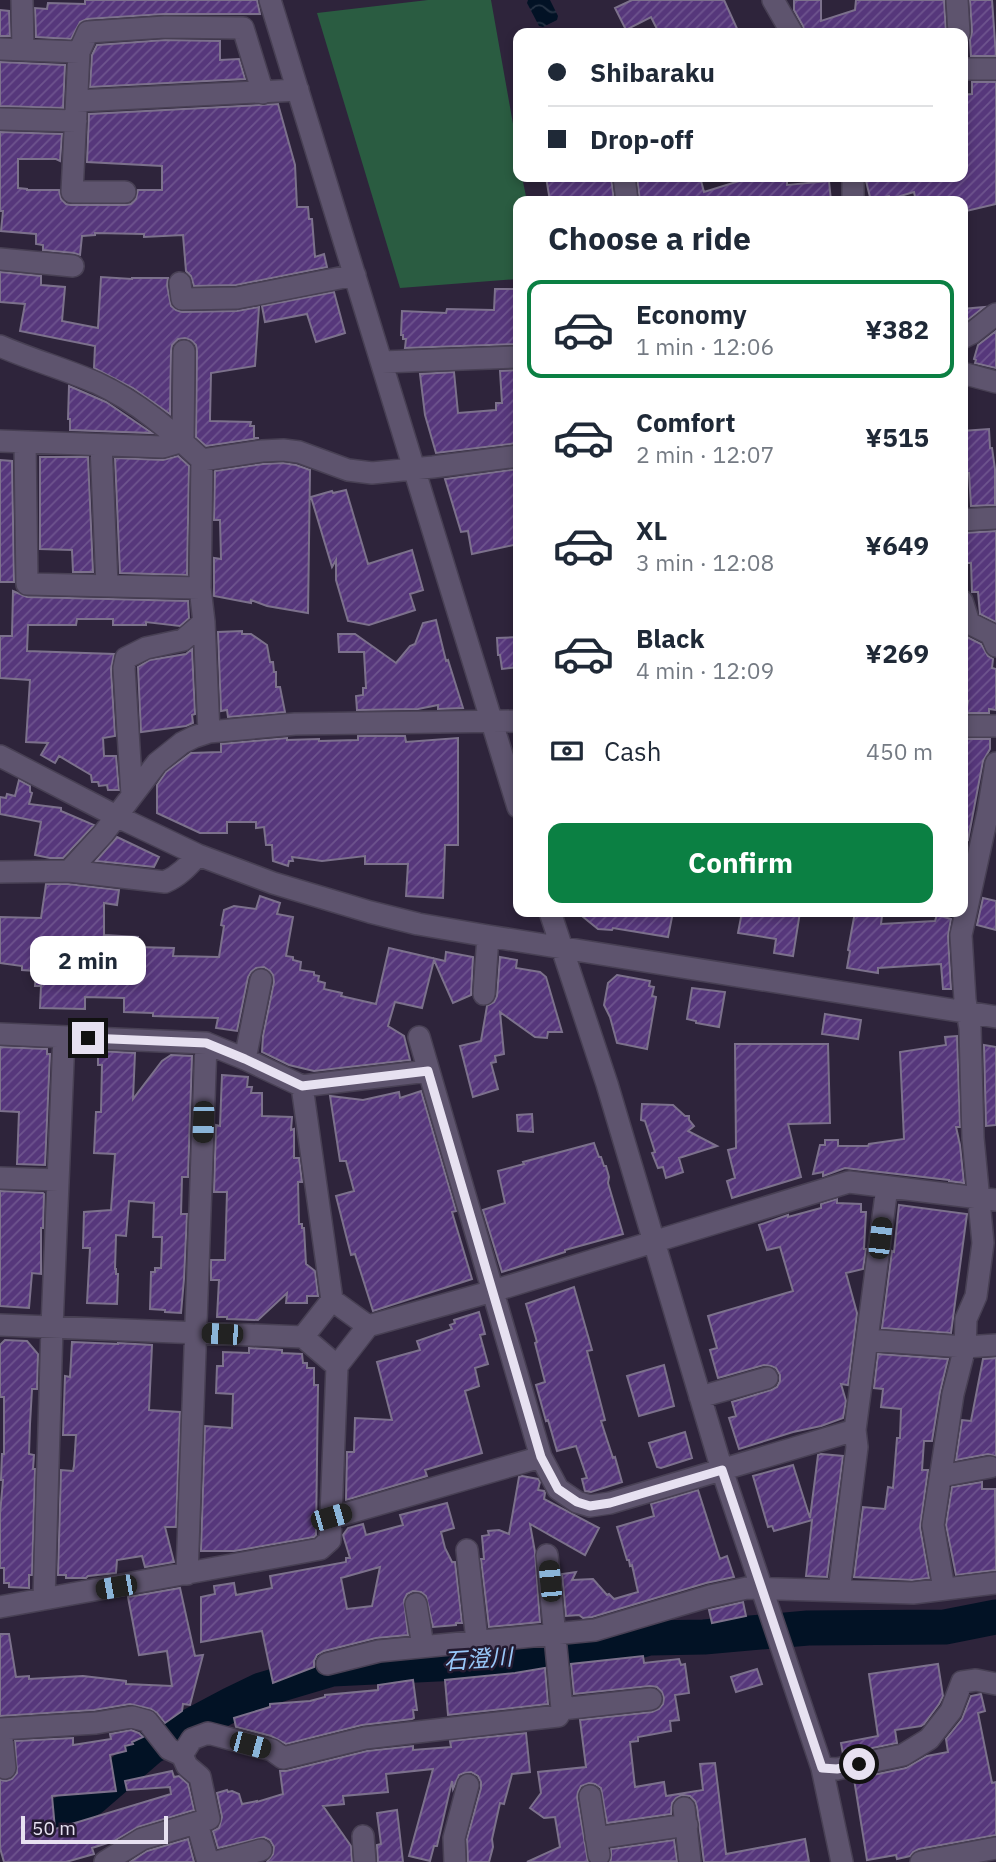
<!DOCTYPE html>
<meta charset="utf-8">
<style>
:root{--surface:#fff;--page:#f2f2f3;--text:#1f2937;--muted:#747a83;--line:#e0e1e3;--accent:#0b8043}
body{margin:0;font-family:"IBM Plex Sans","Noto Sans JP",sans-serif;background:var(--page);color:var(--text);height:100vh;display:flex;flex-direction:column;font-size:26px;white-space:nowrap}
*{box-sizing:border-box;margin:0}
p{font-size:23px;color:var(--muted)}
.icon{flex:none;width:38px;height:38px;fill:none;stroke:currentColor;stroke-width:2;stroke-linecap:round;stroke-linejoin:round}
.map{position:relative;flex:1;overflow:hidden}
.side{position:absolute;left:513px;top:196px;width:455px;height:721px;display:flex;flex-direction:column;background:var(--surface);border-radius:14px;box-shadow:0 4px 10px #0003}
.side>*{flex:none}
.hud{position:absolute;left:513px;top:28px;width:455px;height:154px;border-radius:14px;box-shadow:0 4px 10px #0003;display:grid;align-content:center;height:154px;padding:0 35px;background:var(--surface)}
.scale{position:absolute;left:21px;bottom:18px;width:147px;box-sizing:border-box;padding-left:7px;border:4px solid #e7e1f1;border-top:0;font-size:19px;line-height:24px;white-space:nowrap;color:#e7e1f1;-webkit-text-stroke:5px #241b31;paint-order:stroke}
.end{position:absolute;width:32px;height:32px;margin:-16px;border:9px solid #e7e1f1;background:#111;box-shadow:0 0 0 4px #111}
.from{border-radius:50%}
.bubble{position:absolute;height:49px;border-radius:14px;background:var(--surface);box-shadow:0 4px 10px #0003;font-size:23px;font-weight:800;line-height:49px;text-align:center}
.car{position:absolute;width:21px;height:42px;margin:-21px -10px;border-radius:9px;box-shadow:0 0 5px 2px #0007;background:linear-gradient(#222 24%,#8ab4d8 0 40%,#222 0 76%,#8ab4d8 0 86%,#222 0)}
.hud b{display:flex;align-items:center;gap:24px;height:66px;font-size:26px}
.hud b+b{border-top:2px solid var(--line)}
.hud i{width:18px;height:18px;background:var(--text)}
ul{padding:0;list-style:none}
li{display:flex;align-items:center;gap:21px;height:98px;margin:0 14px 10px;padding:0 21px;border:4px solid transparent;border-radius:14px}
li div{flex:1}
li b{display:block;font-size:26px}
li em{font-style:normal;font-weight:800}
li.active{border-color:var(--accent)}
li>.icon{width:63px;height:63px;stroke-width:1.5}
h2{padding:0 35px;font-size:32px;line-height:84px}
.pay{display:flex;align-items:center;gap:18px;height:77px;padding:0 35px;font-size:26px}
.pay p{margin-inline-start:auto}
.cta{display:flex;gap:14px;margin-top:auto;padding:14px 35px}
.cta a{flex:1;height:80px;border-radius:14px;background:var(--accent);color:#fff;font-size:28px;font-weight:800;line-height:80px;text-align:center}
.map>svg:first-child{display:block}
</style>
<div class="map">
<svg width="996" height="1862" viewBox="0 0 996 1862">
<defs>
<pattern id="water-waves" width="16" height="10" patternUnits="userSpaceOnUse" patternTransform="scale(1.75)"><rect width="16" height="10" fill="#021225"/><path d="M0 5q4-4 8 0t8 0" fill="none" stroke="#273445"/></pattern>
<pattern id="building-hatch" width="6" height="6" patternUnits="userSpaceOnUse" patternTransform="scale(1.75)"><rect width="6" height="6" fill="#56377b"/><path d="M-1 1l2-2M0 6l6-6M5 7l2-2" fill="none" stroke="#6e548e"/></pattern>
</defs>
<rect width="100%" height="100%" fill="#2e243b"/>
<path fill="#2a5c41" d="M428 0H491L518 152V177H522L527 201H518V279L400 288 317 13Z"/>
<path fill="url(#water-waves)" d="M528 0H550L558 16 557 20 543 27 539 26 527 3Z"/>
<g fill="none" stroke-linecap="round" stroke-linejoin="round">
<path stroke="#021225" stroke-width="35" d="M0 1833 26 1828 58 1816 92 1798 151 1747 232 1704 261 1690 332 1669 458 1663 530 1655 581 1652 618 1647 649 1638 704 1637 808 1628 945 1627 996 1617"/>
</g>
<path fill="url(#building-hatch)" stroke="#7c718c" stroke-width="2" fill-rule="evenodd" d="M85 0H257L260 14H164L87 19 80 22 71 39 36 37 35 8 47 9 48 3 85 4Z
M632 0H724L739 33H659L651 17 626 30 615 8Z
M794 0H821V21L855 10 856 0H944L946 33H805L803 26 794 10Z
M970 0H992L996 56H971L970 40 972 32Z
M0 10 9 11 10 36H0Z
M165 40 220 41V60L239 59 245 79 90 87 92 55 97 45Z
M0 62 65 65 63 108 0 106Z
M972 82H996V204L962 212V201H916L914 192 890 199 889 196 871 201 866 181 882 177H950V179L962 177V95L972 94Z
M278 104 295 165 297 207H308L309 219H312L315 257 324 254 327 267 236 285 194 286 191 276 186 271 183 235 144 237V234L95 233V235L82 236 80 255 74 253 43 250V245L36 244V234L1 231 3 211H0V132L62 134 60 161 56 159H18V188L27 189V190H59L61 199 66 204 71 205H125L131 204 136 199 138 190H162V166L87 162 89 114Z
M546 177H611L614 201H550Z
M637 177H700L704 192 752 177H787V185L829 181 831 201H640Z
M0 272 41 276V285L65 287 62 321 98 328 101 277 132 279V278H168L167 285 171 306 176 310 182 312 237 311 259 307 255 366 211 373 210 418V421L251 422 250 426H254V438H259L206 446 196 437 197 351 196 345 191 340 185 338 178 339 172 345 171 351 170 414 133 388 94 368 95 346 20 331 25 304 0 302Z
M495 289H518V344L405 348 406 339H403V335H401L402 311 446 313 447 309 494 310Z
M334 292 345 333 316 342 307 314 265 322 262 306Z
M984 307 965 322 962 323V309Z
M996 331V368L975 363 976 360 974 359 978 345Z
M518 370V443L436 453 425 415 420 374 454 372 458 413 496 410V403H502L500 371Z
M69 386 106 402 152 433 70 430V419H68Z
M989 429 990 448H992L995 469V505L971 506 969 473 962 474V431Z
M178 456 189 466 187 575 120 573 115 458 163 460Z
M40 457H88L93 572H73L72 550 40 549Z
M0 460 12 461 14 582H0Z
M283 463 296 465 310 470 308 613 267 606 251 600V603L214 596V558L221 559 220 520H214L215 471 263 464Z
M518 469V544L472 554 468 531 461 532 445 479Z
M346 490 368 564 412 550 423 590 410 594 415 610 369 625 348 621 336 580V560L332 567 311 497 332 491 333 493Z
M996 531V622L980 614 978 592H972L971 563H966L964 533Z
M13 591 27 597 188 601 189 618 180 626 146 622V625H113V619H77L76 625H28L27 651 114 654 111 669 115 736 103 738 104 756H116L119 790H108L107 785 99 786 98 782H92L91 775 59 756 55 763 41 755 48 743 26 742 30 680 0 678V636H12Z
M436 620 446 661 448 660 463 708 438 709V705L418 709 357 710 356 696 363 695V688H366L364 652H339L338 634H355L396 663 410 646 415 644 423 623Z
M242 631V634H251L267 645 270 662H273L274 672H276V687H280L285 712 228 717 227 710 221 711 218 632Z
M965 636 981 644 988 656 993 659 992 668 996 669V710L989 709V713H966L968 701 962 699 965 684 962 683V681L967 659 962 658Z
M518 637V667L502 669 500 655H498L497 638Z
M192 649 195 714 192 715 193 723 186 726 141 732 138 667 150 660 186 654Z
M358 736H405L406 742 458 738V845H445L443 898 406 896 408 864H365V856L322 861 292 857 293 861H289L288 866 273 861 272 845H266L264 827 256 828V822H227V833H200L157 813V785L166 772 191 753 221 752V744L287 738V740L319 739V741L358 740Z
M966 739H990V749L983 761 968 840 962 839 963 752H966Z
M19 780 30 786V792L32 793 29 804 61 808V811L94 825 63 858H50L35 855 41 822 0 814V797L6 798 7 794 15 796Z
M117 837 159 857 154 867 96 861Z
M46 884H68L119 890 117 905 104 903V935L138 937V947L174 948 173 956 219 957 224 926 221 925 224 910 234 906 256 909 260 896 280 903 277 914 293 917 286 956 293 957V960L301 962 300 970 314 972V975L319 976 318 981 325 983 324 989 342 993 341 996 376 1004 389 948 445 961 446 952 473 957 471 995 453 1003 434 960 422 1008 395 1002 388 1026 404 1036 410 1060 314 1071 289 1065 262 1052 263 1036 274 982 273 975 270 971 264 967 256 968 251 972 248 977 237 1031 216 1028 218 1018 153 1016V1013L124 1012V998L85 997V1009L40 1008 41 986H35L36 971 22 970V966L0 963V917L41 918Z
M983 898 996 901V930L977 925Z
M577 912H673L668 937 613 928 612 930 598 929Z
M742 912H800L793 956 774 953 776 939 738 933Z
M855 912 882 916 881 924 935 921 937 915 951 919 948 936 951 989H943L941 964 878 968V973L847 968 850 951 848 950Z
M500 957 517 960 516 968 540 972 546 977 562 1032H548L547 1038 535 1037 500 1012 504 1054 495 1056 496 1062 491 1063 498 1089 473 1097 460 1046 481 1041 487 1006 494 1002 497 996Z
M617 975 650 981 649 986 654 987 652 996 656 997 647 1049 617 1043 610 1017 604 1005 608 983Z
M692 988 725 992 719 1027 696 1023V1021L687 1019Z
M825 1014 861 1020 858 1039 822 1034Z
M957 1036 960 1127H956L960 1145 964 1183 949 1181V1180L845 1168 823 1176V1172L813 1174 820 1145H825V1140H838V1146H868L869 1144 904 1139 900 1052 946 1045 945 1037Z
M735 1044H828L830 1123 788 1124 801 1177 732 1198 727 1181 735 1178 728 1150 736 1148Z
M984 1045 996 1047V1125L986 1126Z
M0 1047 47 1049V1054H50L45 1165 17 1164 19 1112 0 1111Z
M98 1051 135 1053 133 1099 162 1061 171 1055 192 1056 188 1177H182L181 1214H187L184 1279 181 1313 165 1312V1310L150 1309 151 1272H155V1268H161L162 1237H153L154 1203 129 1201 126 1236 116 1235 115 1269H116V1274H118L117 1304 87 1303 90 1248H83L84 1212 111 1210 115 1154 94 1153 96 1112H101L102 1065H98Z
M222 1075 248 1077 247 1087H252L251 1093H262V1116L292 1117 291 1130 294 1129V1158H299L302 1182H298L299 1224H302V1228H304L306 1264 315 1271 318 1296H307V1303H286L287 1293 258 1320 227 1319V1317H217L219 1280H211V1260H225L227 1192H214L216 1125 220 1126Z
M421 1091 456 1211 452 1212 472 1279 373 1311 355 1254 351 1255 336 1196 354 1191 346 1161H340L330 1096 363 1100 399 1092 400 1098Z
M642 1104 673 1105 685 1116H689V1120L694 1126 688 1131 717 1146 679 1158 683 1172 666 1178 663 1167 658 1168 652 1153 655 1152 645 1121 641 1120Z
M532 1114 533 1132 518 1131 517 1115Z
M594 1143 599 1157H601L604 1166H606L609 1177 608 1183 623 1234 565 1250V1252L502 1272 483 1210 505 1203 498 1171 524 1164 523 1162Z
M0 1191 43 1193 44 1194 43 1228H41V1274L32 1273 29 1308 0 1306Z
M837 1199V1203L861 1204V1212H866L864 1249H866L863 1269 846 1273 857 1313 848 1385 841 1384 846 1401 843 1418 821 1426 793 1432 739 1449 729 1418 736 1416 732 1402 771 1390 777 1387 780 1381V1375L776 1368 771 1366 764 1365 718 1378 710 1350 717 1348 708 1316 793 1291 780 1247 767 1250 759 1225 788 1215V1217L821 1208V1204Z
M899 1205 967 1214 951 1333 882 1328 892 1251 894 1252Z
M574 1287 592 1350 587 1351 605 1420 601 1421 613 1458 615 1457 622 1482 591 1492 585 1491 582 1479 587 1478 576 1446 557 1451 548 1420 546 1421 536 1385 545 1382 535 1343 537 1342 526 1304Z
M479 1312 485 1334 480 1335 488 1364 475 1368 479 1386 465 1391 482 1453 425 1470 427 1476 346 1500 347 1452H354L355 1418 392 1420 377 1362 420 1350 417 1341 452 1329 450 1325 455 1323 454 1320Z
M5 1340 27 1341 38 1354 37 1389H32L30 1424 29 1454 34 1455 33 1469H35L32 1575H29V1588L9 1587V1583H4V1568H0V1514L3 1480H1L2 1454H4V1397H0V1345Z
M72 1342 118 1344V1343L152 1345 149 1410 180 1412 176 1527H165L174 1562 145 1567 142 1556 117 1560 116 1573 88 1576 86 1578H66V1575H58L61 1470 73 1471 74 1466 76 1435H63L65 1376 70 1377Z
M249 1348 282 1350V1353L302 1354 303 1363H307V1368H314V1385H318L316 1535 314 1537 234 1551H201L205 1426 232 1428 233 1394 216 1393 217 1366H223V1352L249 1353Z
M878 1354 948 1359 940 1392 932 1441H924L922 1470H928L920 1527 929 1578 912 1580 854 1577 863 1507 885 1509 888 1487 893 1488 897 1438H900L901 1409 881 1407 883 1389 874 1388Z
M996 1358V1456L988 1454 956 1460 962 1420 971 1421 983 1359Z
M664 1365 674 1406 639 1416 627 1376Z
M685 1432 692 1458 661 1468 657 1467 649 1443Z
M821 1454 843 1456 827 1577 806 1576 812 1520 774 1531 772 1526 768 1527 753 1476 793 1465 810 1518 818 1455Z
M522 1476 538 1479 540 1482 538 1490 544 1491 545 1493 544 1499 599 1528 585 1555 530 1524 535 1552 540 1622 489 1627 481 1559H484L482 1536 489 1535 488 1531 499 1530 509 1534 519 1477Z
M982 1482V1489H995L996 1570 956 1575 946 1525 952 1487Z
M698 1490 720 1559 727 1556 734 1577 706 1583 592 1617 583 1618 579 1615 566 1616 562 1574 576 1572 572 1580 593 1579 607 1595 609 1594 614 1599 638 1592 632 1565 630 1566 629 1560H627L617 1527 654 1516 651 1504Z
M447 1503 454 1528 441 1532 445 1548 452 1562H455L462 1623H456V1625L433 1627 426 1596 421 1592 413 1591 407 1594 404 1600 408 1635 376 1638 324 1651 317 1655 314 1661V1667L273 1683 262 1631 201 1642V1597L215 1594 214 1586 234 1583 236 1595 272 1588 270 1576 346 1562V1558H350L343 1535 348 1528 363 1524 366 1535 403 1525 400 1515ZM380 1567 372 1606 347 1609 341 1578Z
M180 1588 195 1656 203 1655 190 1705 183 1704 182 1711 165 1723 157 1713 151 1709 130 1704 94 1710 0 1716V1634H9L16 1677 29 1676V1679L83 1676 126 1681V1684L172 1686 167 1651 139 1655 128 1597Z
M743 1602 746 1616 712 1623 709 1610Z
M643 1656 644 1663 679 1659 681 1665 685 1664 689 1693 675 1695 679 1720 670 1721 671 1731 638 1737V1741L630 1742 635 1787 664 1782 666 1796 703 1790 700 1764 715 1763 726 1854 805 1839 809 1862H704L697 1807 695 1801 690 1796 682 1795 676 1798 672 1803 671 1814 607 1823 601 1788 595 1784 589 1783 581 1786 578 1792 577 1797 588 1862H527L560 1847 555 1817 544 1818 530 1808 541 1793 538 1772 586 1767 580 1720 652 1712 659 1709 663 1704 664 1698 662 1692 657 1687 650 1686 574 1694 571 1664Z
M938 1664 943 1696 939 1704 924 1724 921 1726 895 1730 897 1743 843 1754 841 1743 878 1736 869 1674Z
M545 1668 548 1704 448 1715 445 1680 515 1673Z
M757 1669 762 1684 736 1692 731 1677Z
M413 1680 417 1710H413L414 1718 412 1719 362 1725 286 1744 271 1736 236 1727 234 1718 270 1707V1704L310 1701 325 1697V1695L378 1690V1685Z
M981 1694 985 1711 978 1713 992 1783 996 1782V1835L919 1849 913 1852 910 1856 897 1859 896 1855 867 1860 854 1779 906 1768 927 1756 948 1752 946 1739 962 1719 971 1696Z
M131 1730 139 1733 143 1737 132 1742 133 1744 125 1746 126 1751 110 1755 116 1791 52 1796 55 1829 171 1794 170 1787 127 1790 125 1781 172 1771 174 1777 179 1776 188 1784 194 1810 138 1827 114 1841 92 1848 94 1854 66 1862H4L0 1848V1780L6 1781 12 1779 17 1773 15 1741 73 1738V1745L111 1739 110 1734Z
M526 1733 530 1772 512 1774 504 1804 500 1803 492 1839 493 1847 489 1862H468L467 1839 481 1788V1782L478 1776 471 1772 464 1773 459 1775 453 1789 452 1781 437 1846H434L430 1861 409 1856 433 1769 386 1774 388 1792 343 1796 344 1804 323 1806 351 1846 352 1862H267L273 1854 274 1847 270 1840 264 1837 218 1848 213 1831 219 1828 222 1817 217 1793 227 1790 228 1792 232 1791 239 1794 242 1804 257 1801V1802L283 1794 280 1771H286L367 1751 413 1746V1750L451 1747 450 1741Z
M397 1810 403 1862H378L377 1845 381 1844 377 1813Z
M188 1839 194 1862H130L147 1851Z
M674 1840 677 1861 610 1862 611 1859V1849Z"/>
<g fill="none" stroke-linecap="round" stroke-linejoin="round">
<defs>
<path id="minor" d="M22 0 23 50
M270 0 518 807
M773 0 792 33
M957 0 959 33
M0 49 79 52
M962 69H996
M77 101 298 90
M0 119 76 121
M624 177 627 201
M853 177V201
M125 192H72L79 52 88 32 165 27 243 28 263 93
M0 259 73 266
M180 283 182 299 237 298 355 275
M962 338 972 333 996 314
M0 346C32 360 65 369 97 383 138 402 170 430 202 460L200 588 204 622 209 732
M382 362 518 357
M962 373 996 382
M0 441 163 447 183 441 184 351
M25 442 27 584 200 588
M101 445 107 585
M202 460 262 451 283 450 299 452 348 470 372 473 433 467 518 456
M962 520 996 518
M962 601 969 623 991 634 996 646
M962 726H996
M0 756 116 816 198 855 273 883 370 912 418 924 488 936 996 1017
M132 795 124 668 126 658 146 648 183 640 204 622
M69 871 103 834 157 763 182 743 194 737 209 732 295 724 518 721
M0 872 69 871 165 882C179 876 188 866 198 855
M550 912 607 1084 722 1470 822 1768 842 1862
M484 994 488 936
M0 1034 206 1043 245 1059 302 1086 428 1071
M419 1037 541 1457 558 1489 577 1502 590 1506 610 1503 855 1430
M245 1059 261 980
M302 1086 332 1300 368 1326 337 1366 303 1337 332 1300
M0 1178 58 1180
M0 1325 303 1337
M368 1326 493 1291 849 1182 996 1200
M867 1340 965 1347 996 1345
M700 1397 767 1378
M941 1476 990 1467
M331 1518 541 1457
M467 1550 477 1641
M547 1555 562 1709
M187 1574 206 1043
M944 1589 933 1525 953 1394 965 1347 966 1319 976 1296 983 1243 973 1138 970 1028 965 1000 961 935 988 812 996 763
M839 1591 857 1447 855 1430 887 1187
M44 1599 52 1327 64 1037
M416 1604 423 1646
M0 1607 320 1549 330 1540 337 1366
M327 1664 379 1651 595 1630 710 1596 747 1588 913 1593 996 1583
M0 1729 96 1723 132 1717 147 1721 169 1749 182 1755 187 1766 200 1777 209 1819 142 1839 105 1862
M1 1729 5 1768
M182 1755 192 1739 208 1733 272 1750 283 1758 365 1738 558 1716 562 1709 651 1699
M822 1768 837 1769 903 1755 929 1739 951 1711 962 1682 976 1680 996 1684
M590 1796 599 1855
M684 1808 690 1862
M197 1823 208 1862
M363 1836 365 1862
M596 1838 687 1825
M217 1862 261 1850
M455 1862 454 1838 468 1785
M921 1862 996 1848"/>
</defs>
<use href="#minor" stroke="#484054" stroke-width="24"/>
<use href="#minor" stroke="#5e546e" stroke-width="21"/>
</g>
<g fill="none" stroke-linecap="round" stroke-linejoin="round">
<path stroke="#e7e1f1" stroke-width="9" d="M88 1038 206 1043 245 1059 302 1086 428 1071 541 1457 558 1489 577 1502 590 1506 610 1503 722 1470 822 1768 837 1769 859 1764"/>
</g>
<g text-anchor="middle" stroke-width="5" stroke-linejoin="round" paint-order="stroke">
<g font-size="23" font-style="italic" fill="#98c7f8" stroke="#241b31">
<text transform="translate(478 1659) rotate(-4)" y="8">石澄川</text>
</g>
</g>
</svg>
<div class="scale">50 m</div>
<i class="end from" style="left:859px;top:1764px"></i>
<i class="end" style="left:88px;top:1038px"></i>
<div class="bubble" style="left:30px;top:936px;width:116px">2 min</div>
<i class="car" style="left:203px;top:1122px;rotate:182deg"></i>
<i class="car" style="left:880px;top:1238px;rotate:7deg"></i>
<i class="car" style="left:222px;top:1334px;rotate:273deg"></i>
<i class="car" style="left:331px;top:1517px;rotate:74deg"></i>
<i class="car" style="left:550px;top:1581px;rotate:355deg"></i>
<i class="car" style="left:116px;top:1587px;rotate:260deg"></i>
<i class="car" style="left:250px;top:1745px;rotate:105deg"></i>
<div class="hud">
<b><i class="from"></i>Shibaraku</b>
<b><i></i>Drop-off</b>
</div>
<section class="side">
<h2>Choose a ride</h2>
<ul>
<li class="active"><svg class="icon" aria-label="car" viewBox="0 0 24 24"><path d="M5 17H2v-5l4-1 3-4h7l3 4 3 1v5h-3M9 17h6M6 11h13"/><circle cx="7" cy="17" r="2"/><circle cx="17" cy="17" r="2"/></svg><div><b>Economy</b><p>1 min · 12:06</p></div><em>¥382</em></li>
<li><svg class="icon" aria-label="car" viewBox="0 0 24 24"><path d="M5 17H2v-5l4-1 3-4h7l3 4 3 1v5h-3M9 17h6M6 11h13"/><circle cx="7" cy="17" r="2"/><circle cx="17" cy="17" r="2"/></svg><div><b>Comfort</b><p>2 min · 12:07</p></div><em>¥515</em></li>
<li><svg class="icon" aria-label="car" viewBox="0 0 24 24"><path d="M5 17H2v-5l4-1 3-4h7l3 4 3 1v5h-3M9 17h6M6 11h13"/><circle cx="7" cy="17" r="2"/><circle cx="17" cy="17" r="2"/></svg><div><b>XL</b><p>3 min · 12:08</p></div><em>¥649</em></li>
<li><svg class="icon" aria-label="car" viewBox="0 0 24 24"><path d="M5 17H2v-5l4-1 3-4h7l3 4 3 1v5h-3M9 17h6M6 11h13"/><circle cx="7" cy="17" r="2"/><circle cx="17" cy="17" r="2"/></svg><div><b>Black</b><p>4 min · 12:09</p></div><em>¥269</em></li>
</ul>
<div class="pay"><svg class="icon" aria-label="cash" viewBox="0 0 24 24"><path d="M3 7h18v10H3z"/><circle cx="12" cy="12" r="2"/></svg>Cash<p>450 m</p></div>
<div class="cta"><a>Confirm</a></div>
</section>
</div>
